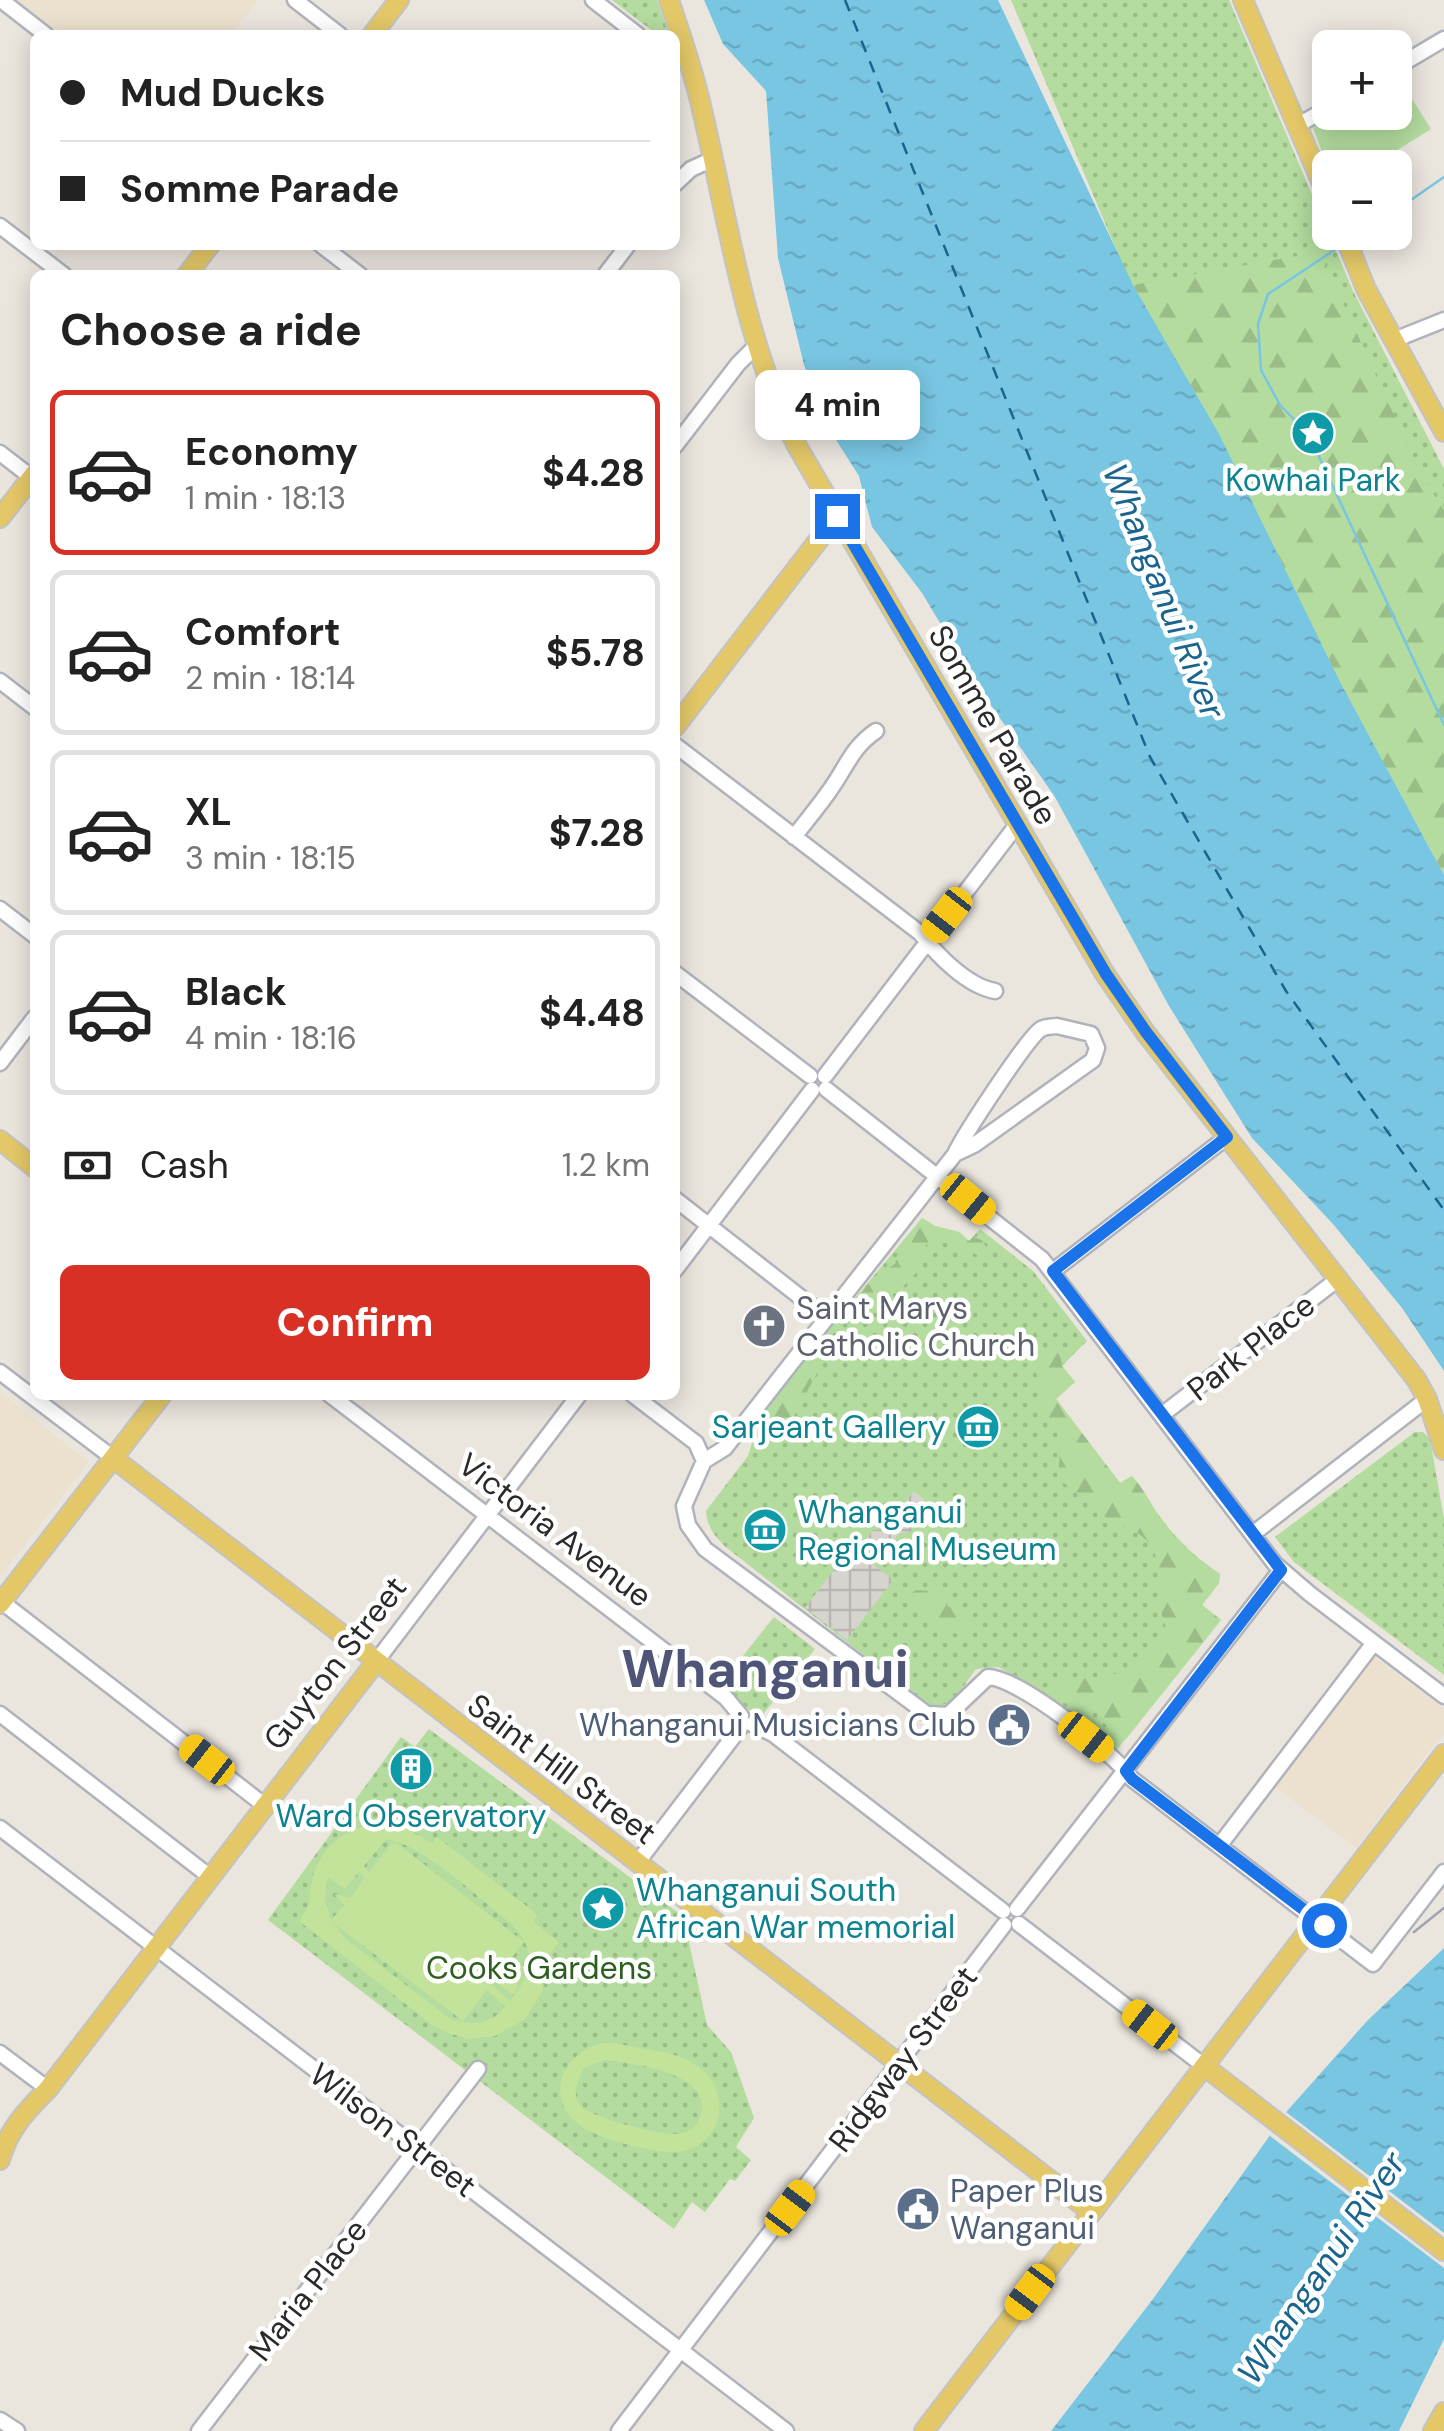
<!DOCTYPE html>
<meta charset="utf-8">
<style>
:root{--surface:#fff;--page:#f6f6f6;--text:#222;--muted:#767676;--line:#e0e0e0;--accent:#d93025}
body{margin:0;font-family:"DM Sans",sans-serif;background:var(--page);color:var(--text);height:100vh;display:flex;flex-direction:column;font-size:38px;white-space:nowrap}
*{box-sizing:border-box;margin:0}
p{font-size:32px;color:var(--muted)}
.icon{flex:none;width:55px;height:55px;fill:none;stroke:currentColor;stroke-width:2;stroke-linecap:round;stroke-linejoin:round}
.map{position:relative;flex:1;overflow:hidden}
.sheet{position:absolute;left:30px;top:270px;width:650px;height:1130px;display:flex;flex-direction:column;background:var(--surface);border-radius:15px;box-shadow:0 5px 25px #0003}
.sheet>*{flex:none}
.top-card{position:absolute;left:30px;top:30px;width:650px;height:220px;border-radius:15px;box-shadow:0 5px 25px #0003;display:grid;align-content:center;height:220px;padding:0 30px;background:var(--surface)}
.buttons{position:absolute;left:1312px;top:30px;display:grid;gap:20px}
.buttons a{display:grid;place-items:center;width:100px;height:100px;border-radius:15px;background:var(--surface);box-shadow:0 5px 25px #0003;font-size:50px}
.end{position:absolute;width:45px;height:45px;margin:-22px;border:12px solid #1a73e8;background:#fff;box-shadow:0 0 0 5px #fff}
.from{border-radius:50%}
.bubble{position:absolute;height:70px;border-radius:15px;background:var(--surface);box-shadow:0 5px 25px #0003;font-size:32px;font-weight:700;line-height:70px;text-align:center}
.car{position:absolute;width:30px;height:60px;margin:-30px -15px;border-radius:12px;box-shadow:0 0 8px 2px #0007;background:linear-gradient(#f5c518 24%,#345 0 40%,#f5c518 0 76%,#345 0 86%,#f5c518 0)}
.top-card b{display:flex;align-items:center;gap:35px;height:95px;font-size:38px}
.top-card b+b{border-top:2px solid var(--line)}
.top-card i{width:25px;height:25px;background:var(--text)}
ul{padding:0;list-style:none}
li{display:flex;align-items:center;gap:30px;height:165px;margin:0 20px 15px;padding:0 10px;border:5px solid var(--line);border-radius:15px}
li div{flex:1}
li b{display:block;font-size:38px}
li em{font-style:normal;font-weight:700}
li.current{border-color:var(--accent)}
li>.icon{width:90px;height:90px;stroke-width:1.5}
h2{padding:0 30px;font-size:45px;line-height:120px}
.pay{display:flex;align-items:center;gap:25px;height:110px;padding:0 30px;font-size:38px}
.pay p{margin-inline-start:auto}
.cta{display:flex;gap:20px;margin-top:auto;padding:20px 30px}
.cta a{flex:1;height:115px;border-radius:15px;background:var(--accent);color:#fff;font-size:40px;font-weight:700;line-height:115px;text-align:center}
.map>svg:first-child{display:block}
</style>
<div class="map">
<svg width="1444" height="2431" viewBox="0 0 1444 2431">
<defs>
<pattern id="grass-dots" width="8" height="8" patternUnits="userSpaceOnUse" patternTransform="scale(2.5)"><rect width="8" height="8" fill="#b3dc9e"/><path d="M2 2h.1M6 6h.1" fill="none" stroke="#9abd88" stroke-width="1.8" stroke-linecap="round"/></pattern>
<pattern id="forest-firs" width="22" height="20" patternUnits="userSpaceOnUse" patternTransform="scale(2.5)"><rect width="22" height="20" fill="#b3dc9e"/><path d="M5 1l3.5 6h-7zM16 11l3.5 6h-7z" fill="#9abd88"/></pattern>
<pattern id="plaza-grid" width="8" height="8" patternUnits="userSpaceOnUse" patternTransform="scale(2.5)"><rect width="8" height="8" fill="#d7d4cf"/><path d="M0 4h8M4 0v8" fill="none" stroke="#b9b6b2"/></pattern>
<pattern id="water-ripples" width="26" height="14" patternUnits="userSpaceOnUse" patternTransform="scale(2.5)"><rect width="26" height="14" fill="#79c6e3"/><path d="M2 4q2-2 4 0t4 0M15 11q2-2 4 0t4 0" fill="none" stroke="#69aac3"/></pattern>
</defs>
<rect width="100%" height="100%" fill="#eae5dd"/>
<path fill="#ebe1ce" d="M14 0H258L231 35H61Z
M0 1392 89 1462 0 1576Z
M1369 1653 1444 1709V1732L1356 1848 1270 1783Z"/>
<path fill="url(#grass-dots)" d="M612 0H657L667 29 662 35 655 33Z
M1011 0H1229L1354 293 1444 469V861L1383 775 1148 325Z
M922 1218 935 1226 959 1232 969 1241 980 1229 1033 1271 1087 1341 1062 1366 1075 1382 1056 1399 1120 1483 1132 1476C1144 1490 1149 1503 1160 1517 1177 1540 1196 1558 1220 1574L1219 1583 1202 1605 1221 1620 1115 1752 1049 1699 999 1667 976 1669C962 1687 952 1712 927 1705L727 1548C715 1537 707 1527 706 1511L748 1456 760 1416 773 1397Z
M1415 1432H1423L1430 1439 1444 1519V1675L1294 1562 1275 1537Z
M774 1617 815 1649 760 1718 719 1686Z
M429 1729 696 1926 688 1938 707 2025 731 2052 754 2118 736 2147 751 2160 735 2181 730 2179 705 2212 692 2202 674 2229 268 1920 401 1737 415 1747Z"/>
<path fill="url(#forest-firs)" d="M1320 252 1422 477 1444 510V635L1441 638 1444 643V875L1339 680 1219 434 1133 285Z
M922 1218 935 1226 959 1232 969 1241 973 1237 982 1240 987 1249 978 1255 935 1237 926 1245 925 1261 915 1274 897 1293 881 1295 869 1308 860 1303 858 1297 874 1277 895 1264 902 1243Z
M1052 1346 1060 1348 1062 1366 1075 1382 1056 1399 1120 1483 1132 1476C1144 1489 1150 1503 1160 1517 1176 1541 1196 1558 1220 1574L1219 1583 1202 1605 1221 1620 1126 1739 1116 1741 1097 1712 1049 1699 1050 1688C1064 1679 1073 1680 1089 1678 1128 1675 1150 1662 1166 1627 1160 1615 1162 1605 1157 1593 1163 1583 1161 1574 1158 1563 1147 1526 1127 1533 1101 1514 1085 1503 1076 1488 1058 1480L1060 1450 1056 1424 1035 1405C1048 1385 1032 1374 1033 1354Z
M807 1358 819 1369 793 1418 775 1433 768 1429 760 1416Z
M941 1585 947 1606C960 1612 967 1612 971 1627H967L960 1636 933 1620 911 1593 916 1590 931 1591Z"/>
<path fill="#b3dc9e" d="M1398 77 1431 129 1370 167 1330 168V173L1313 128 1339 113 1395 112V79Z"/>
<path fill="#c3e39a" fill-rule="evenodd" d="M385 1824 405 1828 432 1843 437 1837 538 1915 533 1922 559 1942 546 1959 543 1990 525 2019 495 2036 469 2039 448 2033 431 2024 299 1921C314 1902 307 1898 313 1877 322 1843 352 1824 385 1824ZM386 1839C423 1844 482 1901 513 1925 534 1949 535 1969 515 1994L523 1965 499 1985 514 1995 510 2001 491 1984 524 1942 394 1841 369 1872 364 1866ZM359 1872 365 1878 350 1898 334 1894 344 1905 331 1920 325 1898 328 1877 345 1889ZM332 1922 463 2021 487 1990 505 2007C489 2026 471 2026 449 2018L346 1939Z
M602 2043H614C639 2049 675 2050 696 2065 736 2091 723 2150 673 2152 653 2153 601 2139 584 2128 543 2102 559 2054 602 2043ZM605 2060C637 2064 724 2074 697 2124 691 2130 686 2133 677 2134 660 2135 590 2118 580 2105 571 2093 578 2079 584 2068Z"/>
<path fill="url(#plaza-grid)" d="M914 1491 925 1500 910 1519 913 1526 911 1532 900 1533 895 1538 897 1549 886 1565 860 1545 861 1541 864 1542 873 1530 884 1529 888 1524 884 1517 887 1511 899 1510Z
M851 1547 893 1580 847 1640 805 1608Z"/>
<path fill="url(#water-ripples)" d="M704 0H998L1133 285 1219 434 1339 680 1444 875V1371L1402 1308 1333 1224 1252 1138 1169 1006 1055 797 981 691 922 593 872 527 859 476 824 421 804 365 778 258 766 91 723 44Z
M1444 1948V2339L1399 2431H1051L1153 2299 1288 2110 1367 2021Z"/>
<path fill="#eae5dd" d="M1282 2109 1444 2233V2268L1266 2133Z"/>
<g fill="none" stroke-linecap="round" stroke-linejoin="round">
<path stroke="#79c6e3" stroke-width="2.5" d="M1395 211 1444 177
M1339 247 1268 294 1258 324 1261 370 1280 405 1309 435 1444 725"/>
<path stroke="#19658e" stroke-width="2.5" stroke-dasharray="12 10" stroke-linecap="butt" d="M845 0 1150 757 1286 991 1444 1210"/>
<defs>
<path id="minor" d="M1 0 46 35
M295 0 340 35
M593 0 638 35
M1395 68 1444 39
M1298 125 1330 107
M675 184 691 169 713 159
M0 226 64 275
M321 245 360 275
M605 275 628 245
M1394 340 1444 320
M675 446 738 364 755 347
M0 453 35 480
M0 681 35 708
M675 745 920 933C937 955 967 986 995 991
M794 837C806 821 819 806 830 790 846 768 852 747 876 731
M0 909 35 936
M675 973 810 1076
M1057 1026 1091 1034 1097 1048 1093 1060 974 1145 955 1154C963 1136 1028 1037 1041 1029 1047 1026 1051 1027 1057 1026Z
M0 1063 35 1017
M825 1076 1016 826
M826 1089 1042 1259 1275 1564 1310 1594 1444 1696
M955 1154 725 1448 704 1461 684 1506 688 1525 705 1549 927 1714 948 1715 988 1677C1019 1678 1113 1752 1132 1779L1373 1964 1444 1872
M675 1199 827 1318
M675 1270 812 1090
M1053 1271 1227 1137
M0 1372 113 1458
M330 1395 726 1698 741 1716
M633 1395 696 1443 704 1461
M1163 1414 1338 1279
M1254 1533 1427 1399
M2 1602 264 1805
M375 1663 579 1395
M0 1714 209 1876
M752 1724 773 1734 1003 1911
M0 1828 786 2431
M1219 1846 1373 1644
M637 1863 740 1728
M1017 1909 1281 1570
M1019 1924 1204 2066
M0 2053 48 2089
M0 2420 17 2431
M199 2431 478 2069
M619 2431 1004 1925"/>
<path id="major" d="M669 0C681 36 694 72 702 110 729 224 744 341 797 446L1105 974 1145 1032 1416 1379 1427 1399 1444 1450
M1243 0 1330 202
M372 35 399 0
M1343 232 1366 289 1444 432
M187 275 210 245
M0 518 35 473
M675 727 837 516
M0 1140 35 1168
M113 1458 1090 2211
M0 1604 162 1395
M1204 2066 1444 2251
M0 2160C8 2130 26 2111 48 2089L375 1663
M924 2431 1444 1754
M1433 2431 1444 2412"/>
</defs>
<use href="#minor" stroke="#b0b3bc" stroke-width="19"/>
<use href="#major" stroke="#c3c3c3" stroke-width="22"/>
<use href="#minor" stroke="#fff" stroke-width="14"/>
<use href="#major" stroke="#e4c868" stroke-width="18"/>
<path stroke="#a0a2b2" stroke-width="2.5" d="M1414 1932 1444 1908"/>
</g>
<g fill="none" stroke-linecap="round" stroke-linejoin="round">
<path stroke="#1a73e8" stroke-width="12" d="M837 516 1106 974 1146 1032 1227 1137 1053 1271 1281 1570 1126 1771 1132 1779 1324 1925"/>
</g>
<defs>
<symbol id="sight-disc" viewBox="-11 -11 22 22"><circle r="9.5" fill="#0f9aa8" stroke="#fff"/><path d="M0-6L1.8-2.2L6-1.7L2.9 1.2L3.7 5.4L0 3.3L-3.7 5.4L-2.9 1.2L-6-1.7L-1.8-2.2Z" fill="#fff"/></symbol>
<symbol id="church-disc" viewBox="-11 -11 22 22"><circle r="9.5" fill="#6b7280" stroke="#fff"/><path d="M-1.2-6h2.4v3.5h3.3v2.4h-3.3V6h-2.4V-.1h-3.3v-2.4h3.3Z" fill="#fff"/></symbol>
<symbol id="museum-disc" viewBox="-11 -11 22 22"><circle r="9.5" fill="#0f9aa8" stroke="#fff"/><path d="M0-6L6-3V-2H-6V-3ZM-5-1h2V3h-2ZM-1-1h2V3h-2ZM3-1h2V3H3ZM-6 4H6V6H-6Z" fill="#fff"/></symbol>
<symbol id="civic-disc" viewBox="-11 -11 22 22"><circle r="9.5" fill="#5c6f8a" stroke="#fff"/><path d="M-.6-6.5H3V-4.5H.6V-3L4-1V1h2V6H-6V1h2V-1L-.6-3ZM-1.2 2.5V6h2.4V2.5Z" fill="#fff"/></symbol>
<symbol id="building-disc" viewBox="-11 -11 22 22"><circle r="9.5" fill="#0f9aa8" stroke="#fff"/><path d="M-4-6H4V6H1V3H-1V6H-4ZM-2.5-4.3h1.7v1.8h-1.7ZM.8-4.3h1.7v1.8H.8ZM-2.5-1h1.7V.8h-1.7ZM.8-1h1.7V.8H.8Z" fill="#fff"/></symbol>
</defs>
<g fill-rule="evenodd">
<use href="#sight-disc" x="1288" y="408" width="50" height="50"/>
<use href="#church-disc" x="739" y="1301" width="50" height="50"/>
<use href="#museum-disc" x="953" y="1402" width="50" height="50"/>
<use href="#museum-disc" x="740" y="1505" width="50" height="50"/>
<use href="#civic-disc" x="984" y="1700" width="50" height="50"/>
<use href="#building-disc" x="386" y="1744" width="50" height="50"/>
<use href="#sight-disc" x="578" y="1883" width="50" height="50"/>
<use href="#civic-disc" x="893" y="2184" width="50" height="50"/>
</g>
<g text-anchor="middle" stroke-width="9" stroke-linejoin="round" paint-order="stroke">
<g font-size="32" fill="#0d838f" stroke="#fff">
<text x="1313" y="491">Kowhai Park</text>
<text x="946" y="1438" text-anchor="end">Sarjeant Gallery</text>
<text x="798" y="1523" text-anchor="start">Whanganui<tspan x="798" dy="37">Regional Museum</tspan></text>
<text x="411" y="1827">Ward Observatory</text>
<text x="636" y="1901" text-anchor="start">Whanganui South<tspan x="636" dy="37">African War memorial</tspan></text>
</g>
<g font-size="32" fill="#2a2a2a" stroke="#fff">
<text transform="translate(993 725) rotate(60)" y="11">Somme Parade</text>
<text transform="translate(1251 1347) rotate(-38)" y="11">Park Place</text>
<text transform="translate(555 1530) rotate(37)" y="11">Victoria Avenue</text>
<text transform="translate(335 1663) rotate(-52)" y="11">Guyton Street</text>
<text transform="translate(562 1769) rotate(37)" y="11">Saint Hill Street</text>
<text transform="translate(903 2059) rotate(-53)" y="11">Ridgway Street</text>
<text transform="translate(393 2130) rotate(37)" y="11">Wilson Street</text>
<text transform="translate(308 2290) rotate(-52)" y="11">Maria Place</text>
</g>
<g font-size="32" fill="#5b616d" stroke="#fff" text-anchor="start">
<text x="796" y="1319">Saint Marys<tspan x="796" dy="37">Catholic Church</tspan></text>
</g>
<g font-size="32" fill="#4e5e75" stroke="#fff" text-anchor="end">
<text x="976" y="1736">Whanganui Musicians Club</text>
<text x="950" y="2202" text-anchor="start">Paper Plus<tspan x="950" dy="37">Wanganui</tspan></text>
</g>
<g font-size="32" fill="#2d6020" stroke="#fff">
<text x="539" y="1979">Cooks Gardens</text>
</g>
<g font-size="35" font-style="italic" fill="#19658e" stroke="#fff">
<text transform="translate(1164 591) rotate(68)" y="12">Whanganui River</text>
<text transform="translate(1321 2268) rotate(-56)" y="12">Whanganui River</text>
</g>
<g font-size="52" font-weight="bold" fill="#4e5576" stroke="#fff">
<text x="765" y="1687">Whanganui</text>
</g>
</g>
</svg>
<div class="buttons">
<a>+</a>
<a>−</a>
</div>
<i class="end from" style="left:1324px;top:1925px"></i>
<i class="end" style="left:837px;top:516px"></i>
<div class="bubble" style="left:755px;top:370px;width:165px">4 min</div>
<i class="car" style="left:947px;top:915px;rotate:218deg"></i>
<i class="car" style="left:968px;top:1199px;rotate:129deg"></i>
<i class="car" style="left:1086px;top:1737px;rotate:128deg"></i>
<i class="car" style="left:207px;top:1760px;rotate:308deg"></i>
<i class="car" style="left:1150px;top:2025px;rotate:308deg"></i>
<i class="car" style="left:790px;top:2208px;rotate:37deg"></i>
<i class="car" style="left:1030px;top:2292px;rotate:217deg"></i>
<div class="top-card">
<b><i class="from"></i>Mud Ducks</b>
<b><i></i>Somme Parade</b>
</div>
<section class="sheet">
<h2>Choose a ride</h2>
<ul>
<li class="current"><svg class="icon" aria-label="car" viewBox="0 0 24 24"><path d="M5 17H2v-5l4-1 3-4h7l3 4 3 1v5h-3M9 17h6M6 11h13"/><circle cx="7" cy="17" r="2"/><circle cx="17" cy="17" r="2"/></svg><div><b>Economy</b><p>1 min · 18:13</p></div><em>$4.28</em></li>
<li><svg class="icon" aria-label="car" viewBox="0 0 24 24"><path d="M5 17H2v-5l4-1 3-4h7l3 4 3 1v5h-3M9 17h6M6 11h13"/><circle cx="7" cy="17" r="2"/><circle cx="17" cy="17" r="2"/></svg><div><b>Comfort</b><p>2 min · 18:14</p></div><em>$5.78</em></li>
<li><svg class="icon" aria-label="car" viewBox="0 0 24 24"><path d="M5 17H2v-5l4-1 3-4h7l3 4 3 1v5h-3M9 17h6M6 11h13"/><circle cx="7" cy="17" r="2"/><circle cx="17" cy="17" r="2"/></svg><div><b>XL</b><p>3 min · 18:15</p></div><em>$7.28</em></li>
<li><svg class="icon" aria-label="car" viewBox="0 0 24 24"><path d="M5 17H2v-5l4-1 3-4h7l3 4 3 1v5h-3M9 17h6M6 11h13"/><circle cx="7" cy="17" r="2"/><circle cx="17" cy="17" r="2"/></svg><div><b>Black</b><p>4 min · 18:16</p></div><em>$4.48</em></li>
</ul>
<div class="pay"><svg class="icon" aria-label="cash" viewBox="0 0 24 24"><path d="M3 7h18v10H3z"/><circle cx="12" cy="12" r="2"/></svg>Cash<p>1.2 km</p></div>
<div class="cta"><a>Confirm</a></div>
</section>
</div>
